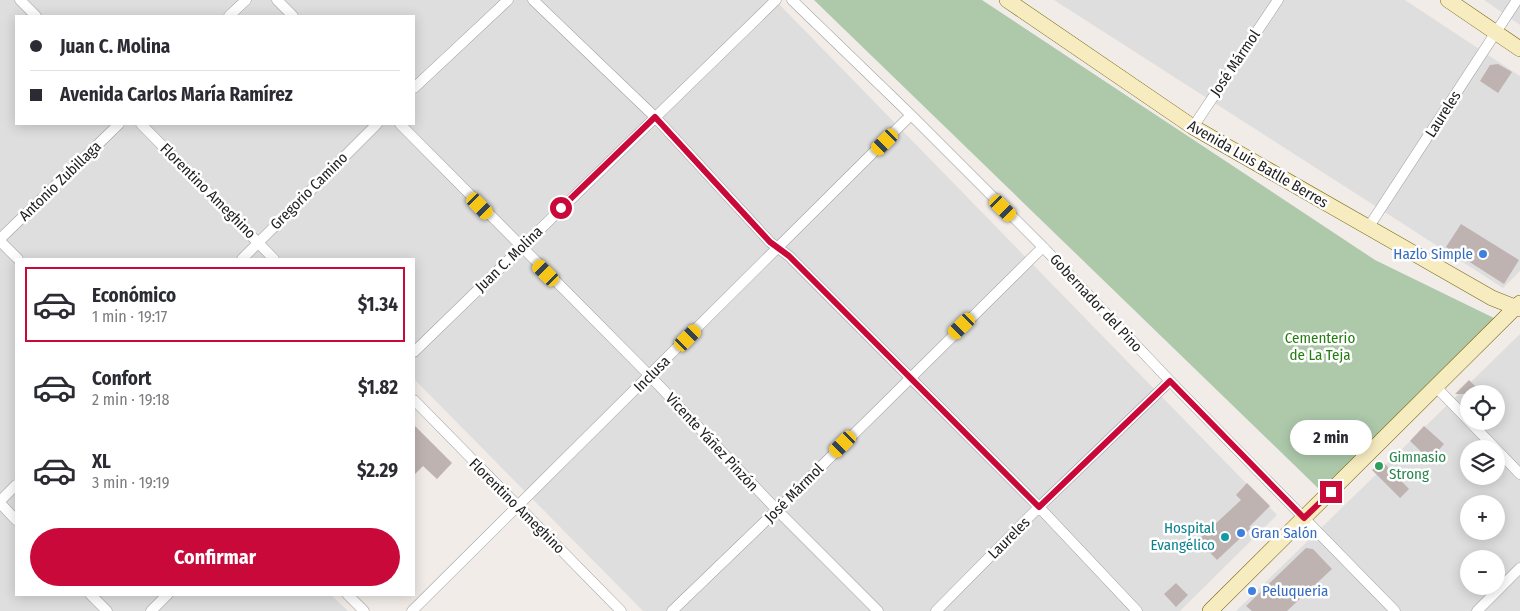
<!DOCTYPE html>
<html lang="es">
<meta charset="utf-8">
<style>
:root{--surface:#fff;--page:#f7f7f7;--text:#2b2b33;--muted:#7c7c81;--line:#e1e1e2;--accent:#c9093a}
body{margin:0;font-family:"Fira Sans Condensed",sans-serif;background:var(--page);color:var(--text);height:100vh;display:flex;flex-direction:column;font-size:19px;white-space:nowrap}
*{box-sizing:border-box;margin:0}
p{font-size:16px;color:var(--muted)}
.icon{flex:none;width:28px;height:28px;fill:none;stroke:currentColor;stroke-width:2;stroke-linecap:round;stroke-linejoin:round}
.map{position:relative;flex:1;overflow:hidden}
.drawer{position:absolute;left:15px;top:258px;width:400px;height:338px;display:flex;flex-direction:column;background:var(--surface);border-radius:0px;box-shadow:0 2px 12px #0003}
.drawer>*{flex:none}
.hud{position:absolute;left:15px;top:15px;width:400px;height:110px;border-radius:0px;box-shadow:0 2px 12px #0003;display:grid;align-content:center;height:110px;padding:0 15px;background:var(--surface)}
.buttons{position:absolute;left:1460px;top:385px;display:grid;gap:10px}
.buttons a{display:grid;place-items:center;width:45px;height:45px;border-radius:50%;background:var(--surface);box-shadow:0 2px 12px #0003;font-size:25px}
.end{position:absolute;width:22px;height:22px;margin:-11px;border:6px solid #c9093a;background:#fff;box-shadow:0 0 0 2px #fff}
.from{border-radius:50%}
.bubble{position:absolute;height:35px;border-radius:18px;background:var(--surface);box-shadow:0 2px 12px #0003;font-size:16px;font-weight:700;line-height:35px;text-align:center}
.car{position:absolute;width:15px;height:30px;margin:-15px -8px;border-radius:6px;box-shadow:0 0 4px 1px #0007;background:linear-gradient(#f5c518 24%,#345 0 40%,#f5c518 0 76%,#345 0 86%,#f5c518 0)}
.hud b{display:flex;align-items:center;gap:18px;height:48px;font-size:19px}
.hud b+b{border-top:1px solid var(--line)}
.hud i{width:12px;height:12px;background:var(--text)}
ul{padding:9px 0 0;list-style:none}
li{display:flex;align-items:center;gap:15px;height:75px;margin:0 10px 8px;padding:0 5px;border:2px solid transparent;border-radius:0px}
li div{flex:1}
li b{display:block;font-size:19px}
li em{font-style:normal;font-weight:700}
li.on{border-color:var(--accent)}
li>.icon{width:45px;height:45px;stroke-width:1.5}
.action{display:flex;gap:10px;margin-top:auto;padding:10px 15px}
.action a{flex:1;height:58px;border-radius:30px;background:var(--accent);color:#fff;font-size:20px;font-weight:700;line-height:58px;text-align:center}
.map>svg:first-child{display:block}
</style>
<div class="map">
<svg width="1520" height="611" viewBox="0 0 1520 611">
<rect width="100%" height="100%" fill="#f1ece8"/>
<path fill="#dfdede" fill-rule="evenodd" d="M0 0H775L1277 515 1180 611H643L414 379V259H16V594H330L348 611H0ZM16 16H414V124H16Z
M1054 0H1405L1520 76V271L1503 288Z
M1484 0H1520V25L1487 2Z
M1520 334V611H1236ZM1469 394H1496V421H1469ZM1469 449H1496V476H1469ZM1469 504H1496V531H1469ZM1469 559H1496V586H1469Z"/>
<path fill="#adc9aa" d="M814 0H982L1375 260 1496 319 1321 491Z"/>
<path fill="#beb3b1" d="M1498 64 1512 72 1498 93 1480 81 1490 65Z
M1461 224 1519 260 1504 284 1446 247Z
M1469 380 1483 394H1455Z
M414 425 452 463 437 479 423 466 414 475Z
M1424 426 1444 444 1430 460 1410 441Z
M1382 461 1409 489 1400 498 1372 470Z
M1247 483 1270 506 1249 527 1251 528 1217 560 1198 540 1241 500 1236 495Z
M1306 548 1313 549 1332 569 1287 611H1252L1246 606Z
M1176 583 1188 595 1176 607 1164 594Z"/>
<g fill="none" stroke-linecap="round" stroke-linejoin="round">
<defs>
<path id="street" d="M20 0 36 16
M277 0 293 16
M533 0 655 117 770 242 789 256 1039 507 1137 611
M792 0 911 115 1043 247 1170 381 1395 611
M229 16 246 0
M414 88 508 0
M141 124 274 259
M400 124 650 376 777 510 878 611
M1193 127 1278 0
M1368 228 1517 0
M0 239 119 124
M0 241 18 259
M242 259 377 124
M414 352 776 0
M1436 387 1469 421
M414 400 621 611
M1469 421 1496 449
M1496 449 1520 474
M0 501 16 485
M0 503 16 520
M90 594 107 611
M347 594 364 611
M151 611 168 594
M412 611 911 115
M672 611 777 510 1043 247
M936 611 1039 507 1170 381
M1477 611 1520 568"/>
<path id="secondary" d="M1007 0 1193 127 1492 298 1520 309
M1448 0 1520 49
M1210 611 1520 303"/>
</defs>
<use href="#street" stroke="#9e9e9e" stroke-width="11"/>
<use href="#secondary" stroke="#76660a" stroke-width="16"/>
<use href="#street" stroke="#fff" stroke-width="10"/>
<use href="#secondary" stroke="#f7ecc0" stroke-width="15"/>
</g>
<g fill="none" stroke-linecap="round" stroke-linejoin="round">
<path stroke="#c9093a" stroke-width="6" d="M561 208 655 117 770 242 789 256 1039 507 1170 381 1304 518 1331 492"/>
</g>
<g fill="#3f7fe0" stroke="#fff" stroke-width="2">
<circle cx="1483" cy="254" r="5"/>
<circle cx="1241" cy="533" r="5"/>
<circle cx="1252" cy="591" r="5"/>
</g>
<circle fill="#2e9e5b" stroke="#fff" stroke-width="2" cx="1379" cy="466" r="5"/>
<circle fill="#0f9aa8" stroke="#fff" stroke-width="2" cx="1225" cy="537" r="5"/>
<g text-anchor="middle" stroke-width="5" stroke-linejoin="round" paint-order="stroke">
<g font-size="15" fill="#212121" stroke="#fff">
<text transform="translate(1235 63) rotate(-56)" y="5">José Mármol</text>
<text transform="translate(1443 114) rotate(-57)" y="5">Laureles</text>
<text transform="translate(1258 164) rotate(30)" y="5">Avenida Luis Batlle Berres</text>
<text transform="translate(60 181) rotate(-44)" y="5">Antonio Zubillaga</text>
<text transform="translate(208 191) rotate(45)" y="5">Florentino Ameghino</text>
<text transform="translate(309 191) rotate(-45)" y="5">Gregorio Camino</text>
<text transform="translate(509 259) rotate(-44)" y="5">Juan C. Molina</text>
<text transform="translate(1096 303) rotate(47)" y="5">Gobernador del Pino</text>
<text transform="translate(652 374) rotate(-45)" y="5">Inclusa</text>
<text transform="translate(712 442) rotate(47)" y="5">Vicente Yáñez Pinzón</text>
<text transform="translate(794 493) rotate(-45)" y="5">José Mármol</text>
<text transform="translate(517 506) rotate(45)" y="5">Florentino Ameghino</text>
<text transform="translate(1009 538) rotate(-45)" y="5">Laureles</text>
</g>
<g font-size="15" fill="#366cbe" stroke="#fff" text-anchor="start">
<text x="1473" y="259" text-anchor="end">Hazlo Simple</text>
<text x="1251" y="538">Gran Salón</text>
<text x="1262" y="596">Peluqueria</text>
</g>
<g font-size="15" fill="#247d11" stroke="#fff">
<text x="1320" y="343">Cementerio<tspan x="1320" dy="17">de La Teja</tspan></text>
</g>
<g font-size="15" fill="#27864d" stroke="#fff" text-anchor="start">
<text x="1389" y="462">Gimnasio<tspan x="1389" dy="17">Strong</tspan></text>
</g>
<g font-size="15" fill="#0d838f" stroke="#fff" text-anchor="end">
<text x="1215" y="533">Hospital<tspan x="1215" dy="17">Evangélico</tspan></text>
</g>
</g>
</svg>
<div class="buttons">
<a><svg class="icon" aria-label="locate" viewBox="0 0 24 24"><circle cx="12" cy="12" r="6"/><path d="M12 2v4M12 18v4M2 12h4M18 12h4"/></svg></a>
<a><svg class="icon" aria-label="layers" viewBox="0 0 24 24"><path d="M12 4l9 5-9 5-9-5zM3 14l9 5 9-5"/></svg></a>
<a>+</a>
<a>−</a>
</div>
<i class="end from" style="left:561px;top:208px"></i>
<i class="end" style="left:1331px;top:492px"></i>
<div class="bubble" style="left:1290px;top:420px;width:82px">2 min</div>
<i class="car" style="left:885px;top:142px;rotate:225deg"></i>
<i class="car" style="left:480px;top:206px;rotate:136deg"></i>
<i class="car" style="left:1003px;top:208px;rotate:135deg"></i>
<i class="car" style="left:546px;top:273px;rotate:315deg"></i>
<i class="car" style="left:962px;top:326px;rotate:226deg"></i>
<i class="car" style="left:688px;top:338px;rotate:45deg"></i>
<i class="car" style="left:843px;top:444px;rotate:225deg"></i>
<div class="hud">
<b><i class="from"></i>Juan C. Molina</b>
<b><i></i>Avenida Carlos María Ramírez</b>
</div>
<section class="drawer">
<ul>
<li class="on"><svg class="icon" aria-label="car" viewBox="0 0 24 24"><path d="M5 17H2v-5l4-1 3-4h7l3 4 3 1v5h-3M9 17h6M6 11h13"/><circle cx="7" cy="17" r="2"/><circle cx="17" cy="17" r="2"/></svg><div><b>Económico</b><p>1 min · 19:17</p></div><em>$1.34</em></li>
<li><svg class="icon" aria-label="car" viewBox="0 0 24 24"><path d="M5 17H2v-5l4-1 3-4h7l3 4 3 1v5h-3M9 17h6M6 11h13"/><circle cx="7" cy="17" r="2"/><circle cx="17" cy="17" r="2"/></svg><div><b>Confort</b><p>2 min · 19:18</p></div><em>$1.82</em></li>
<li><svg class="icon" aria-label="car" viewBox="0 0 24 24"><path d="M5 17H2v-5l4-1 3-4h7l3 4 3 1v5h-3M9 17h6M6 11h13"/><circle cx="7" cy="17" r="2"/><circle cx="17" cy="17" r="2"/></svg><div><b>XL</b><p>3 min · 19:19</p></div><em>$2.29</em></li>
</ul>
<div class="action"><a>Confirmar</a></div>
</section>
</div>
